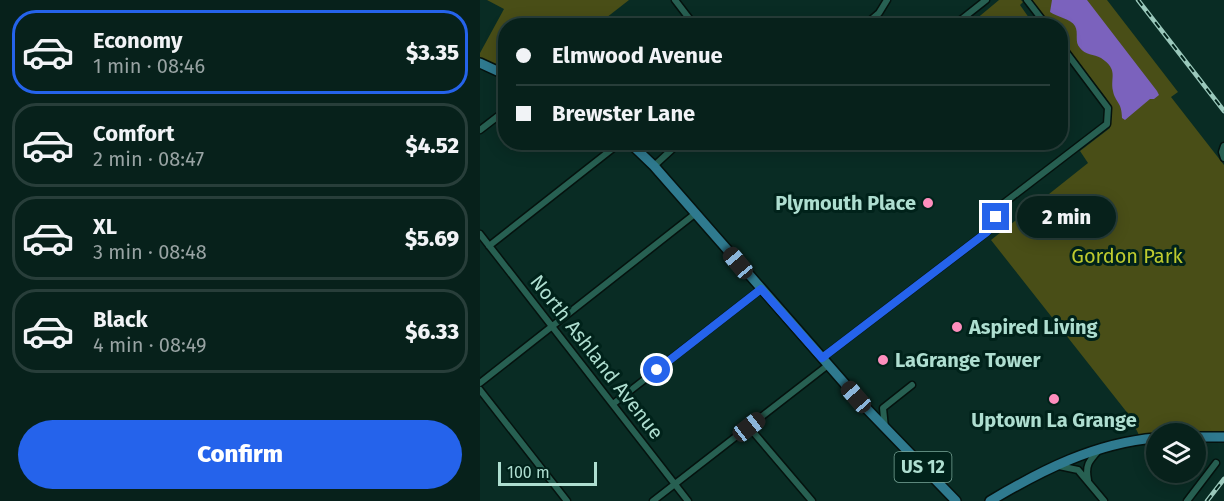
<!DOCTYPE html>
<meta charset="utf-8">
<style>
:root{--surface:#07211b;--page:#102924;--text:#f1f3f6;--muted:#98a3a3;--line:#283e3a;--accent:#2563eb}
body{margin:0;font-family:"Fira Sans",sans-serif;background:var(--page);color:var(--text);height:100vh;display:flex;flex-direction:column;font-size:22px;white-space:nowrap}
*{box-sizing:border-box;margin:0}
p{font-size:20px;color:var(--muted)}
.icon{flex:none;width:33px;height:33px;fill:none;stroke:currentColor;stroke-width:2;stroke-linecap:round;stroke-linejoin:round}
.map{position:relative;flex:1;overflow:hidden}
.panel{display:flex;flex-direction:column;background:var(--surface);width:480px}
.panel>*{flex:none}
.top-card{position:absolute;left:18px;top:18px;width:570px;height:132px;border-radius:24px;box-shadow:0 3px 15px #0003,0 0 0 2px var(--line);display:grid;align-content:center;height:132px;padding:0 18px;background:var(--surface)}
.controls{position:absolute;left:666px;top:423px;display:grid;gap:12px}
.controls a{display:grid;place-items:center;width:60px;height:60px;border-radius:50%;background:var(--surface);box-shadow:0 3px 15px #0003,0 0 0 2px var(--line);font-size:30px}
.scale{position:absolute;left:18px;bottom:15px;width:99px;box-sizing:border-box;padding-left:6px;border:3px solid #aeded0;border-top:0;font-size:16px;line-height:21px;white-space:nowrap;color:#aeded0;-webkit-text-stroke:4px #00221a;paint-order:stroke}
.end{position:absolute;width:27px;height:27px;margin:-14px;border:8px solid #2563eb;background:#fff;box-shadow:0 0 0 3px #fff}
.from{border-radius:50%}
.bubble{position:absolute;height:42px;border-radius:21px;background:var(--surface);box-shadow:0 3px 15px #0003,0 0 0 2px var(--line);font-size:20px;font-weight:800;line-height:42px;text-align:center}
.car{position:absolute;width:18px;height:36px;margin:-18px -9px;border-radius:8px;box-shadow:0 0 4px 2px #0007;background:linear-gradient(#222 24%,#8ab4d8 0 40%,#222 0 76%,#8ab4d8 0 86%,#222 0)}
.top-card b{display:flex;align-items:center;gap:21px;height:57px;font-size:22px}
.top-card b+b{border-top:2px solid var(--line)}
.top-card i{width:15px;height:15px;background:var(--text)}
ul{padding:10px 0 0;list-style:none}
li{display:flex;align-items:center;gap:18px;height:84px;margin:0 12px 9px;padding:0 6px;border:3px solid var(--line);border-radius:24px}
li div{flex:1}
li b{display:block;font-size:22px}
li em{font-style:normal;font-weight:800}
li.on{border-color:var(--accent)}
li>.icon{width:54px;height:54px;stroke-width:1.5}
.action{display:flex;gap:12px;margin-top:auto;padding:12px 18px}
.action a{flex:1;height:69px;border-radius:36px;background:var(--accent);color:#fff;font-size:24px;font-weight:800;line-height:69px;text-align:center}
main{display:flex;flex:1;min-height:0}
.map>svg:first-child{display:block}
</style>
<main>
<section class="panel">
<ul>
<li class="on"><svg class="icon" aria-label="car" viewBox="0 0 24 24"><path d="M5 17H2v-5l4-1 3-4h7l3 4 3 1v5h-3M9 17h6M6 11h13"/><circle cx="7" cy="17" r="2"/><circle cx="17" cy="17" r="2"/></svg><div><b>Economy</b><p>1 min · 08:46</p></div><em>$3.35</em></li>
<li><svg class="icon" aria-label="car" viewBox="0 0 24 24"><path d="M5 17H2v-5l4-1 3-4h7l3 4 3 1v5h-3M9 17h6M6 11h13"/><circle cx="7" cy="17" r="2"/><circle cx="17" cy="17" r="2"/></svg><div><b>Comfort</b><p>2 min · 08:47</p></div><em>$4.52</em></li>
<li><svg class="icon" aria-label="car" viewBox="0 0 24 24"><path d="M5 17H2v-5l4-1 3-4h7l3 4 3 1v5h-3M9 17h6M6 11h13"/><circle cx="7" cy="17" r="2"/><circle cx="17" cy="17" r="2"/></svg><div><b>XL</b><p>3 min · 08:48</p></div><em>$5.69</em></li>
<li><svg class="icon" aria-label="car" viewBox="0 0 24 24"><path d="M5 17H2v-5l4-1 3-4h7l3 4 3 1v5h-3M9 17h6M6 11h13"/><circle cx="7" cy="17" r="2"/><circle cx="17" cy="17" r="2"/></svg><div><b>Black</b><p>4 min · 08:49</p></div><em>$6.33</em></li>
</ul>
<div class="action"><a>Confirm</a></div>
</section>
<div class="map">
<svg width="744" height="501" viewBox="0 0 744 501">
<rect width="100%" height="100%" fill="#092c24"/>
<path fill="#494e17" d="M7 0H149L117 25 26 26 25 69 0 58V53L24 9Z
M519 0H541L543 2 540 5 554 25H489Z
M550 0H627L698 92 691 97 744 165V436L676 434V437L661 439 649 415 511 240 608 163 600 151 630 128 632 110 626 98 581 39 580 26 570 25Z"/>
<path fill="#7b62bd" d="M572 0H607L677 91 679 95 674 99H670L645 120 642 118C642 102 635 102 633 91 630 77 639 70 621 58 614 54 605 55 600 48 594 42 599 33 595 26 591 19 577 17 570 12Z"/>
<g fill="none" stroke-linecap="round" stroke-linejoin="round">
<defs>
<path id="street" d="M195 0 215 26
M547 0 567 26
M384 26 399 13 407 0
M473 26 506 0
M0 130 26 110
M744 146 742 152 744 158
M174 166 200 142
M0 234 208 501
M9 246 141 142
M342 358 507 232 515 222V210L627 124 628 108 580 44
M0 383 216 213
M0 390 87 501
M133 404 281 289
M269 427 332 501
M405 428 403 408 432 385
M579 466 598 470 624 501
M608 480C605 465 609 461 619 450
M173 501 348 365
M707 501 736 463"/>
<path id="primary" d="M0 63 26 75
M149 142 174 166 387 409 476 501
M716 437H744
M510 501C562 470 615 443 676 438"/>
</defs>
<use href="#street" stroke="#05120e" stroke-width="9"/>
<use href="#primary" stroke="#05120e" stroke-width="12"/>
<use href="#street" stroke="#276052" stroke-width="6"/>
<use href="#primary" stroke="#2f7a8f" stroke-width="9"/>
<defs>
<path id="rail" d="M658 0 744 111
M727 501 744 479"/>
</defs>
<use href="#rail" stroke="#9ac8bb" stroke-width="4.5"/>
<use href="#rail" stroke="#00221a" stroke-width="2" stroke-dasharray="7" stroke-linecap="butt"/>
</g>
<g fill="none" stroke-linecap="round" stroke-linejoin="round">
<path stroke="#2563eb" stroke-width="8" d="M177 370 281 289 342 358 507 232 512 227 516 217"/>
</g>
<g fill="#fe8ebd" stroke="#00221a" stroke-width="2">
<circle cx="448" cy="203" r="6"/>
<circle cx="477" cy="327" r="6"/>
<circle cx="403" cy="360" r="6"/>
<circle cx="574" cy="399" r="6"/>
</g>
<g text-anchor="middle" stroke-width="6" stroke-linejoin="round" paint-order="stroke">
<rect fill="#00221a" stroke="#7aa699" stroke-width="1.5" x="414.5" y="452" width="57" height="30" rx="4.5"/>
<g font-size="18" font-weight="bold" fill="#aeded0">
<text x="443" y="473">US 12</text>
</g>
<g font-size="20" font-weight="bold" fill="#aeded0" stroke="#00221a" text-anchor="start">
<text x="436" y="210" text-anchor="end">Plymouth Place</text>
<text x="489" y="334">Aspired Living</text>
<text x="415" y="367">LaGrange Tower</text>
<text x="574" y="427" text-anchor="middle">Uptown La Grange</text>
</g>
<g font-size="20" fill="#bdca2f" stroke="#00221a">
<text x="647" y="263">Gordon Park</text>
</g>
<g font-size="20" fill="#aeded0" stroke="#00221a">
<text transform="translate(117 357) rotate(52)" y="7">North Ashland Avenue</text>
</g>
</g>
</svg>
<div class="controls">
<a><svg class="icon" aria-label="layers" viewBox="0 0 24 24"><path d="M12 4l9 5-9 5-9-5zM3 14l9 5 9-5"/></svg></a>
</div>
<div class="scale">100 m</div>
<i class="end from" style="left:177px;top:370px"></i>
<i class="end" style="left:516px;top:217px"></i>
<div class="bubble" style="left:537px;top:196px;width:99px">2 min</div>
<i class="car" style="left:258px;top:263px;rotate:320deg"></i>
<i class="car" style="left:376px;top:397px;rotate:319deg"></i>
<i class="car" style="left:269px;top:427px;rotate:52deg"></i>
<div class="top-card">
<b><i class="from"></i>Elmwood Avenue</b>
<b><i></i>Brewster Lane</b>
</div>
</div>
</main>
